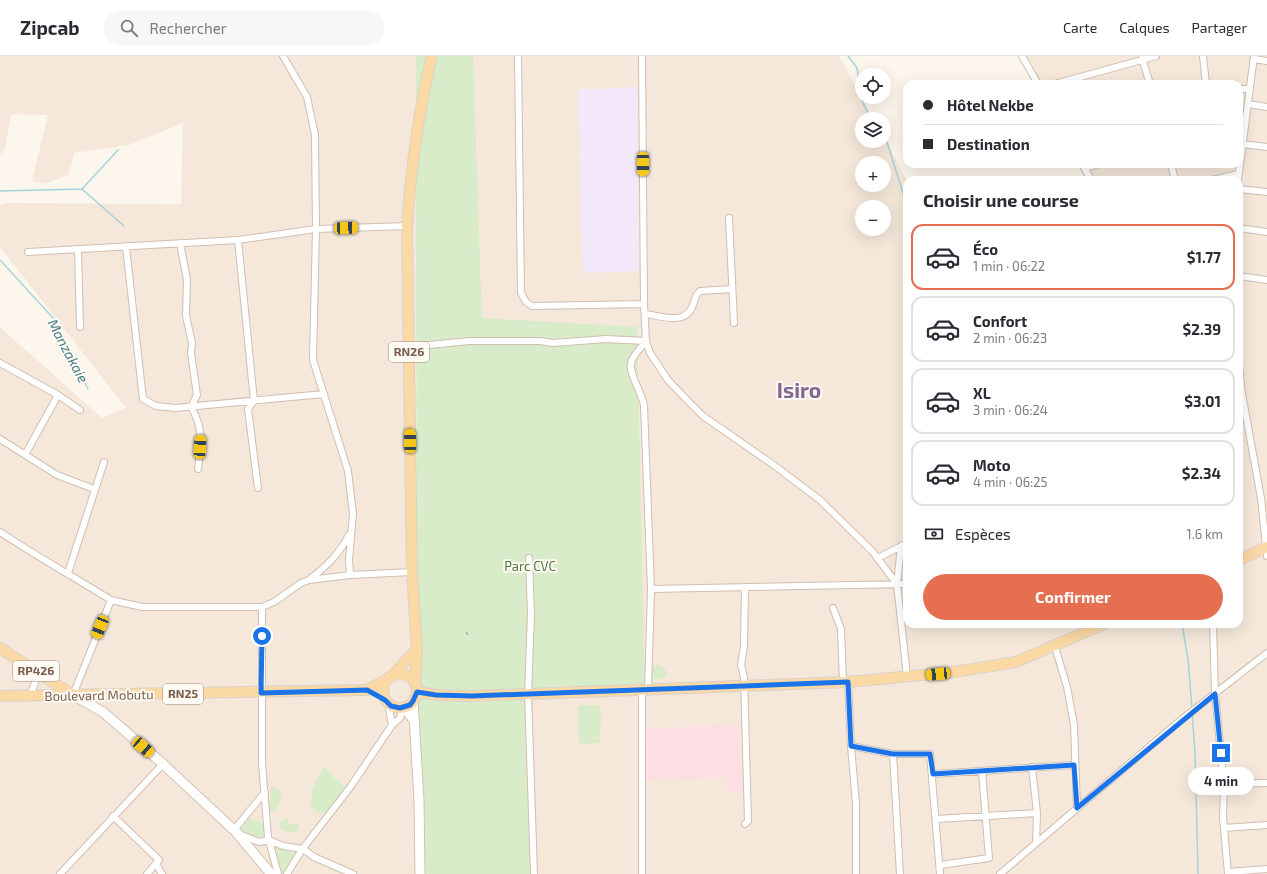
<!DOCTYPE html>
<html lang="fr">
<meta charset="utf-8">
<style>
:root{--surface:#fff;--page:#f7f7f7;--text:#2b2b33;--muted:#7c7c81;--line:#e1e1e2;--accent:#e76f51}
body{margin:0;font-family:"Exo 2",sans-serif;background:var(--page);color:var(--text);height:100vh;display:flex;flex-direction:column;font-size:15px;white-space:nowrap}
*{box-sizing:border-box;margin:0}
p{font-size:13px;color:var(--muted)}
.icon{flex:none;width:22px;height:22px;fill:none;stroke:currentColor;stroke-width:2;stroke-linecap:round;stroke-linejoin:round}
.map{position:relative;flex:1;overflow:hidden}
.drawer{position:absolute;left:903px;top:120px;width:340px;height:452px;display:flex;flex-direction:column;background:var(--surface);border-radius:12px;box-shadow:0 4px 16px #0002}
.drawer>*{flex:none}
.top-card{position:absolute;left:903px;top:24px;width:340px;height:88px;border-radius:12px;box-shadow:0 4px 16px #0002;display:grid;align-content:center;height:88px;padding:0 20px;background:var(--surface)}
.controls{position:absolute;left:855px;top:12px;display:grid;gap:8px}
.controls a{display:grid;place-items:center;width:36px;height:36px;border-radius:50%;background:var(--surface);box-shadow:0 4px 16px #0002;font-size:20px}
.end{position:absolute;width:18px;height:18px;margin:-9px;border:5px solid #1a73e8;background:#fff;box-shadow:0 0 0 2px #fff}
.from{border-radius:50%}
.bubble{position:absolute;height:28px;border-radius:14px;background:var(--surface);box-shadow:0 4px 16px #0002;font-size:13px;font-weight:700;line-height:28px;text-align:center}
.car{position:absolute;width:12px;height:24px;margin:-12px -6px;border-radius:5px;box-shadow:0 0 3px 1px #0007;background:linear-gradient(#f5c518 24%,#345 0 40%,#f5c518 0 76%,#345 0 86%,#f5c518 0)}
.top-card b{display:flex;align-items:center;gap:14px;height:38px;font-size:15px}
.top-card b+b{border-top:1px solid var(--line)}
.top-card i{width:10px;height:10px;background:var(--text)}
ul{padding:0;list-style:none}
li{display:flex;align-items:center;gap:12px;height:66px;margin:0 8px 6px;padding:0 12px;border:2px solid var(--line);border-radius:12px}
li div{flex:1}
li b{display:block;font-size:15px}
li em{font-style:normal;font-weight:700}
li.current{border-color:var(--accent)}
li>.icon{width:36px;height:36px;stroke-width:1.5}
h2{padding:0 20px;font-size:18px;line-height:48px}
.pay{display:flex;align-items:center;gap:10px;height:44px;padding:0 20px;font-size:15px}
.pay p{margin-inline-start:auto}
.action{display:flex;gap:8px;margin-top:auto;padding:8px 20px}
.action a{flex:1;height:46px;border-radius:24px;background:var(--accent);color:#fff;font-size:16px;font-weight:700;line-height:46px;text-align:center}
header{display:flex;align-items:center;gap:24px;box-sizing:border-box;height:56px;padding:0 20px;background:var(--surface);border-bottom:1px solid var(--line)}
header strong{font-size:19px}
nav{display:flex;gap:22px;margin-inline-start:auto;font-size:14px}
.search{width:280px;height:36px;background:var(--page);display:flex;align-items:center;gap:10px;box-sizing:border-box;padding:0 14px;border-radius:22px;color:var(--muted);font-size:15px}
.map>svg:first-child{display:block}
</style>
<header>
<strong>Zipcab</strong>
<div class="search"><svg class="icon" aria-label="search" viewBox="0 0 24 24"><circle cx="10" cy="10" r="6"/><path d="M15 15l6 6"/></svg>Rechercher</div>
<nav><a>Carte</a><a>Calques</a><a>Partager</a></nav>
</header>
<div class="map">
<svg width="1267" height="818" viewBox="0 0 1267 818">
<rect width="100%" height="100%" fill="#fdf6ec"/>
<path fill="#f5e8da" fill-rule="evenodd" d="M0 0H839L874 63H862V85H884V82L907 124V568H1239V124H1088L1080 108H1239V28H1039L1024 0H1267V818H0V271L102 362 126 352 0 191V149L6 147 181 148 183 67 129 89 74 97 69 119 44 128 32 125 48 59 11 58 5 92 0 99ZM862 107H884V129H862ZM862 151H884V173H862Z"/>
<path fill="#f3e8fa" d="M637 31 639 215 583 217 578 34Z"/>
<path fill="#fbdfe3" d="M739 668 743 735 726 736 725 722 647 724 646 673Z"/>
<path fill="#d8ecc9" d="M416 0H473L482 262 637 271 645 637 528 638 535 818H420L417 577Z
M656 609C664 609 667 614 667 621L652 623V613Z
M578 649H599L601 655 600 687 579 688Z
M324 711 334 720V722L346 731 328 755 319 758 310 749 312 741 311 735Z
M271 730 282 735 279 748 275 755 269 754Z
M248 761 264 768 265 776 263 783 239 775 238 773Z
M284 763H289L288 767 294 769 297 766 299 768V774L291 777 280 773 279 767Z
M272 790 297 797 283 818H281Z"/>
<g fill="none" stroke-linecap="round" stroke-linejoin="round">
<path stroke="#a5d3da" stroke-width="1.5" d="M848 0 857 12 863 47 871 63
M884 83 887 86 907 150
M82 133 124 170
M0 135 82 133 118 94
M0 204 53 262 88 333
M1182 568 1188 603 1192 653
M1192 657 1195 695 1198 818"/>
<defs>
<path id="street" d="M283 0 307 41 315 79 316 173 313 304 348 415 353 458 349 503 350 519
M518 0 521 237 526 246 532 250 644 248 646 285 650 297 668 324 687 344 703 360 775 410 820 444 872 495 897 528 907 620
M642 0 644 248
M1022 0 1038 28
M1203 0 1206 28
M1142 2 1150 28
M1254 3 1267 5
M1055 28 1156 0
M1239 33H1250
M1248 48 1267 51
M1242 88 1267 91
M1082 108 1091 124
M1171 108 1175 124
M1084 112 1099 108
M1212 124 1238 118
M1238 124 1254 0
M1239 133 1267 136
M729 162 734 267
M1239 172 1267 176
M238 184 254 345 248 353 258 432
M180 187 187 224 186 260 192 287 191 297 197 339 191 351C204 372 201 390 198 413
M126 191 143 343 156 350 175 352 324 338
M78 193 80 271
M28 196 238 184 316 173 407 170
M1239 220 1267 224
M645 258C661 260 686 270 693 249 695 244 695 239 700 235L732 233
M409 291 469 285H540L553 287 606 283 646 285C641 292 633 299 631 307 628 317 643 338 644 350L651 533 648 632
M0 307 58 339 80 354
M1239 309 1242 338
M1239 335 1242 338 1261 442 1267 500
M0 383 57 419 94 433
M25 399 58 339
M0 476C36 500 74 521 111 544
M529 502 531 558 528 638 534 818
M878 502 907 487
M68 517 104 406
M310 523C327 510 339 498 349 479
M897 528 901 490
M651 533 907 528
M262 551V707L268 781 278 818
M833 552 841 573 843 626
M1213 568 1215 638 1224 728 1223 761 1228 818
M1055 591 1067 631 1074 669 1077 752
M848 626 851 690 856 748V818
M642 633V818
M30 639 39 617
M73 639 111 544 142 551H262L274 546 301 527 309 524 350 519 412 516
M388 647 392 669
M851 690 893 698H930L940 818
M893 698 900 818
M1032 711 1037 757 1036 787
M933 718 1074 709
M1224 728 1267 727
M113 760 159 804 147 818
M936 763 1037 757
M745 768 748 765 744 621 741 609 744 590 745 531
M1224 772 1267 769
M234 774 265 736
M239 778 259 786 269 784 283 790 303 793 314 801 353 818
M156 808 162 818
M940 809 989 802 982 715
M1228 816 1267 813
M60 818 163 708
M287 818 301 795 351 730 392 669 400 662 403 651
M1000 818 1182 663 1267 597"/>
<path id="secondary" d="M73 639 103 656 163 708 236 776 271 818
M413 645 419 744 420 818
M404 651 415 666"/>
<path id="primary" d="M1239 504 1267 491
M0 592 73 639
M383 635a17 17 0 1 1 34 0a17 17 0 1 1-34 0Z
M394 618 417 593
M415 628 417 593 412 516 407 170C411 113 418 56 432 0
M417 636 436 639 472 640 848 626 954 616 1016 606 1104 568
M0 640 367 634 386 624"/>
</defs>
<use href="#street" stroke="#d1beb0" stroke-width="8"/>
<use href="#secondary" stroke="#d6c0b0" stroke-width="11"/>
<use href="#primary" stroke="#dad1cd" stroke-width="12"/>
<use href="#street" stroke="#fff" stroke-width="6"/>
<use href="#secondary" stroke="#fff" stroke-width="9"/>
<use href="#primary" stroke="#fbd9a5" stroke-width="10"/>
<path stroke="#b9a8c9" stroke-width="1.5" stroke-dasharray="6 4" stroke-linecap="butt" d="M466 576 468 579"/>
</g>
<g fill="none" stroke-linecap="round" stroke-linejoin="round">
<path stroke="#1a73e8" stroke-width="5" d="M262 580 261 637 367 634 385 644 391 650 400 652 410 649 413 645 417 636 436 639 472 640 848 626 851 690 893 698H930L933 718 1074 709 1077 752 1215 638 1221 697"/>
</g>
<g text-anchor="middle" stroke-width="4" stroke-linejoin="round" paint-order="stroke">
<g fill="#fffaf3" stroke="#a28b7f" stroke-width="1">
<rect x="389" y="286" width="40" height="20" rx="3"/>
<rect x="13" y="605" width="46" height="20" rx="3"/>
<rect x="163" y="628" width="40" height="20" rx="3"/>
</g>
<g font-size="12" font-weight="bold" fill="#7a5c4d">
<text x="409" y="300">RN26</text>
<text x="36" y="619">RP426</text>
<text x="183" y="642">RN25</text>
</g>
<g font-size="13" fill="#537a41" stroke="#fffaf3">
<text x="530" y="515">Parc CVC</text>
</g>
<g font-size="13" fill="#7a5c4d" stroke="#fffaf3">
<text transform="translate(99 639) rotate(-1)" y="5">Boulevard Mobutu</text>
</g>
<g font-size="14" font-style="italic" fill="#437c86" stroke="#fffaf3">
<text transform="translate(68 295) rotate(62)" y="5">Manzakaie</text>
</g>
<g font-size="21" font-weight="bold" fill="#846695" stroke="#fffaf3">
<text x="799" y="342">Isiro</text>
</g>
</g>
</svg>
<div class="controls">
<a><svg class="icon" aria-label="locate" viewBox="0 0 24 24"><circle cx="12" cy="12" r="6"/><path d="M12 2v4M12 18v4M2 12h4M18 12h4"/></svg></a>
<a><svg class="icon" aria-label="layers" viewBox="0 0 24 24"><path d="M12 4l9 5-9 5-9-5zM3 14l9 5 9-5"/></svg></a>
<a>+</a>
<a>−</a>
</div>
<i class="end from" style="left:262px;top:580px"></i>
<i class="end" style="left:1221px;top:697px"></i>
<div class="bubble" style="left:1188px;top:711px;width:66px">4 min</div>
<i class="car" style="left:643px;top:108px;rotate:180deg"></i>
<i class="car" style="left:346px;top:172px;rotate:88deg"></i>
<i class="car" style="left:410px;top:385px;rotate:359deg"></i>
<i class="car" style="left:200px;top:391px;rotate:3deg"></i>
<i class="car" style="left:100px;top:571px;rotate:202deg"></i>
<i class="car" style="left:938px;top:618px;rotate:265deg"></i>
<i class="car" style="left:143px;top:691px;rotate:131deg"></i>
<div class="top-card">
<b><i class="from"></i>Hôtel Nekbe</b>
<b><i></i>Destination</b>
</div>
<section class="drawer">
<h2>Choisir une course</h2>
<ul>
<li class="current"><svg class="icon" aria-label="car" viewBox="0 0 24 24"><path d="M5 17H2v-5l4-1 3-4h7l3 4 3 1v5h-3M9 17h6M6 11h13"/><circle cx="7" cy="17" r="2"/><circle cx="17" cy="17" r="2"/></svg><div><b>Éco</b><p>1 min · 06:22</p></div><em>$1.77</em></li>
<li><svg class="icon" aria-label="car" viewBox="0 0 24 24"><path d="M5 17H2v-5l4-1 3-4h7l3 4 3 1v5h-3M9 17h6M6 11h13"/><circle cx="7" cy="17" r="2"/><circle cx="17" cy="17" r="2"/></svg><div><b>Confort</b><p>2 min · 06:23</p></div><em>$2.39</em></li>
<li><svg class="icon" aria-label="car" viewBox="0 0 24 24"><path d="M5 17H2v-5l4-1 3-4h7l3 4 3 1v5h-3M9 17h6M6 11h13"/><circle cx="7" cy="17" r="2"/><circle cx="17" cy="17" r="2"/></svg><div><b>XL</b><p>3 min · 06:24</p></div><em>$3.01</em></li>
<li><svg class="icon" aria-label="car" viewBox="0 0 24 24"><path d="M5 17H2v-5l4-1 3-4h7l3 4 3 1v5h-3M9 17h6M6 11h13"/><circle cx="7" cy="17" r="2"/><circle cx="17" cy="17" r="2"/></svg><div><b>Moto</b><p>4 min · 06:25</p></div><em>$2.34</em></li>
</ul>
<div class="pay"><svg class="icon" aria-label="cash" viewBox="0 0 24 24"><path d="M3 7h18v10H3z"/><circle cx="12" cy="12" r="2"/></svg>Espèces<p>1.6 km</p></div>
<div class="action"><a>Confirmer</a></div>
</section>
</div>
